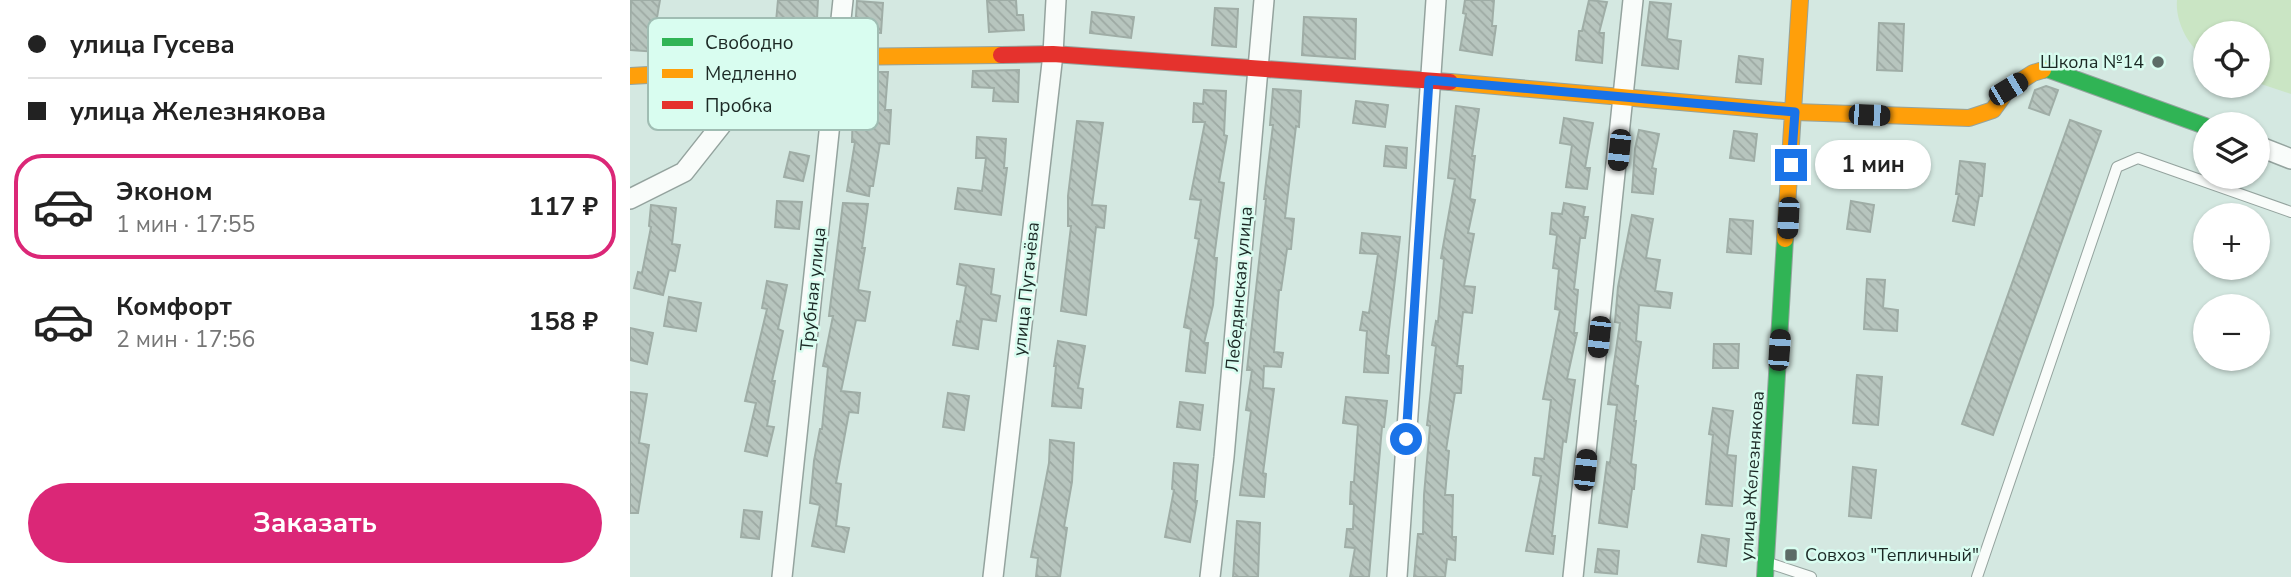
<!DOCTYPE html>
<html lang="ru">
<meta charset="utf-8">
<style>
:root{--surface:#fff;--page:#f2f2f2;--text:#222;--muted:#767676;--line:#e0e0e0;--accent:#db2777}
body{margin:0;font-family:"Nunito Sans",sans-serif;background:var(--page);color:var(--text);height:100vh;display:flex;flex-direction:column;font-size:26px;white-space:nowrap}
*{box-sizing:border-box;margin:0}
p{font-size:23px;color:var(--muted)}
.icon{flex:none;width:38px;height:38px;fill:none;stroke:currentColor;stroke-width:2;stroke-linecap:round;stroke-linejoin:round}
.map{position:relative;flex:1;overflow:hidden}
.side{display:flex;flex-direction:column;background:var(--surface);width:630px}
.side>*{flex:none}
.banner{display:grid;align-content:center;height:154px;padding:0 28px;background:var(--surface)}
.buttons{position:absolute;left:1563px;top:21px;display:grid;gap:14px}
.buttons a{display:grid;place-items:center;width:77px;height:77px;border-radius:50%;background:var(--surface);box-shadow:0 2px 5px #0004;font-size:35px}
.end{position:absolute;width:32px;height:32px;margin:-16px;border:9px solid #1a73e8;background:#fff;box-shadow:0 0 0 4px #fff}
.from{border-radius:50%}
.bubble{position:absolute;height:49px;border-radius:24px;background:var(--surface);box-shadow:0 2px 5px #0004;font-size:23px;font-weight:700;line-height:49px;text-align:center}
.car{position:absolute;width:21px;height:42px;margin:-21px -10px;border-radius:9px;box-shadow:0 0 5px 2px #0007;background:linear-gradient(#222 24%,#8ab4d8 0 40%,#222 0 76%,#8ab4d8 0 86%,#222 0)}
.banner b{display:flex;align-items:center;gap:24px;height:66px;font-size:26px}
.banner b+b{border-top:2px solid var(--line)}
.banner i{width:18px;height:18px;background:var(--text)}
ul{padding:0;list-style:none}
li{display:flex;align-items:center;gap:21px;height:105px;margin:0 14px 10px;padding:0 14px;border:4px solid transparent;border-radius:28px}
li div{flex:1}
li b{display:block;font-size:26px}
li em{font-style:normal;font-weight:700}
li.active{border-color:var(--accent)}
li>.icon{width:63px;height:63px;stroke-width:1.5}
.cta{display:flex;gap:14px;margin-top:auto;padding:14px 28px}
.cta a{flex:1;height:80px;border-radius:42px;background:var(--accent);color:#fff;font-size:28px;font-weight:700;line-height:80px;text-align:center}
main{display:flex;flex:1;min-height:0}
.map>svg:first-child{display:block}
</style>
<main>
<section class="side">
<div class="banner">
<b><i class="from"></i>улица Гусева</b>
<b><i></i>улица Железнякова</b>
</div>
<ul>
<li class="active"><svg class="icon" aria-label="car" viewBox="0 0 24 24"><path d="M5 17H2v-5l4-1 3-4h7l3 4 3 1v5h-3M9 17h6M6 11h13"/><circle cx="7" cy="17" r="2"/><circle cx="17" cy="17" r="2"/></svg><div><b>Эконом</b><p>1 мин · 17:55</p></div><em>117 ₽</em></li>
<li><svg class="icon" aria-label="car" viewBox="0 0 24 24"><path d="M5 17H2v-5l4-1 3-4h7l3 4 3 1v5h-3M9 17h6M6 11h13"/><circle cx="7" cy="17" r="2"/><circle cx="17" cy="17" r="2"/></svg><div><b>Комфорт</b><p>2 мин · 17:56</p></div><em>158 ₽</em></li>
</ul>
<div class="cta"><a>Заказать</a></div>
</section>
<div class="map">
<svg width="1661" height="577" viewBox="0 0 1661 577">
<defs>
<pattern id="building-back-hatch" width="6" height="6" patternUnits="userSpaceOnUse" patternTransform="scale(1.75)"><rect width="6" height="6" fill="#b7c5be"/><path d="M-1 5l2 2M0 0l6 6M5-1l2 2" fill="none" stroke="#9da9a3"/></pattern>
</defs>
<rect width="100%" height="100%" fill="#d4e8e1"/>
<path fill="#cae5c4" d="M1547 0H1661V94L1628 83V33H1575V58C1558 46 1545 21 1547 0Z"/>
<path fill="url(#building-back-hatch)" stroke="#9fada6" stroke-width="2" d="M1 0H30L25 29 31 30 28 52 0 50Z
M148 0H188L186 37 145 33Z
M357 0H386L387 15H393L394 30 359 32Z
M835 0H864L862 26H866L862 55 830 50 836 14 833 13Z
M959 0 977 2 969 33H974L972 63 946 60 949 31H952Z
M227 1 253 3 251 33 225 31Z
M1020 2 1041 4 1037 39 1051 41 1048 69 1012 65Z
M585 8 608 9 606 47 582 45Z
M462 12 504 17 501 38 460 33Z
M674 17 726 19 725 59 672 55Z
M1249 23 1274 24 1272 71 1247 70Z
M1109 56 1133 59 1131 84 1106 82Z
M389 70 388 102 363 101 364 88 342 87 343 71Z
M234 72H258L255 110H261L259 144 250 143 243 186H240L239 196 217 191 225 142H222L223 108 231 109Z
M1416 86 1428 90 1419 115 1399 108 1405 90Z
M643 89 671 91 669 127 666 126 655 218 664 219 661 249H657L651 290H649L644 352 653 353 651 367 634 366 633 388 644 389 633 473 636 474 634 497 610 495 621 411 616 410 622 370H617L636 199H634L643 125H640Z
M574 90 596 91 594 135 597 136 589 182 594 183 584 258H587L583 305 574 343H578L575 373 556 371 561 329 554 327 569 239 565 238 571 200 560 199 575 122H563L564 103 573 104Z
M726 101 758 105 755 127 723 123Z
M826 106 849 109 842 156H845L840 199 845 200 838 233 844 234 834 286 845 287 842 313 833 312 827 366H833L831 393H825L816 450 819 451 815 495H823L822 537H826L825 560 817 559 815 577H784L788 534H793L794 495 800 426 797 425 806 346 802 345 806 321 808 322 814 259 811 258 825 179 818 178Z
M934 118 963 123 955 168H960L957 189 936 187 942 145 930 143Z
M1440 120 1471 131 1363 435 1332 424Z
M447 121 473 123 462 205 476 206 474 228 466 227 456 315 431 311 441 226H438V196Z
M1009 130 1029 134 1022 168 1026 169 1023 194 1002 192 1005 149Z
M1104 131 1127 134 1124 161 1100 158Z
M347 137 376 139 374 168H377L371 215 325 209 328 188 352 191 356 158H346Z
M756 146 777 148 776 168 754 166Z
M1223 148 1245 151 1241 175 1220 172Z
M160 152 179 156 173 181 154 177Z
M1330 161 1355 164 1352 196H1349L1344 225 1323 221 1329 194H1326Z
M147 201 172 202 169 229 145 227Z
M1221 201 1244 205 1240 232 1217 229Z
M213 203 238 204 232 248H235L228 290 240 292 235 321 226 320 211 391 230 393 228 413 219 412 206 483 211 484 206 526 219 528 214 552 182 546 190 505 180 503 184 461 190 429H192L198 367 193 366 203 316H199Z
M934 203 955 207 953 217H958L955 238H950L944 289 948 290 944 333H947L937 379 945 380 936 442 933 441 922 536H925L923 554 896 551 911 476 903 475 905 458 914 459 921 400 913 399 930 310 925 309 929 269 923 268 927 235 920 234 922 213 932 214Z
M21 205 46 208 42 244 50 245 45 271 39 270 33 295 4 288 8 272 12 273 21 227 19 226Z
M1002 215 1023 219 1016 258 1030 260 1025 291 1042 293 1040 308 1009 305 1006 341 1011 342 1005 385 1008 386 1004 421H1006L1001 464 1006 465 1004 489H1002L997 527 969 523 977 462 980 463 987 405 978 404 990 323 985 322 988 287Z
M1100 219 1123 221 1121 254 1097 252Z
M732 233 770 237 756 355 759 356 758 373 734 372 737 331 730 330 733 312 739 313 748 254 730 253Z
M330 264 364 269 361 294 370 296 366 321 352 319 348 349 323 345 327 321 330 322 336 286 327 284Z
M1237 279 1255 280 1253 308 1268 310 1267 331 1234 329Z
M137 281 157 285 148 329 153 331 142 381H145L137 426 144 427 137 456 115 451 126 403 115 401 137 309 132 308Z
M39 297 71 303 66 331 34 326Z
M0 328 23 333 17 364 0 360Z
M428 341 455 346 448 388 453 389 451 408 422 406 426 366H424Z
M1084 344H1109L1108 368H1083Z
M1227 375 1252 377 1248 425 1223 423Z
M0 392 17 394 9 443 19 445 8 513H0Z
M318 393 339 396 334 430 313 427Z
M716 397 757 401 754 427H752L739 577H720L725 548 715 547 717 529H723L724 504H720L721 482H724L728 425 713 423Z
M550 402 573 405 570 430 547 427Z
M1083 408 1103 411 1097 455 1106 456 1102 506 1076 504 1083 435 1079 434Z
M420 440 444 443 442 482 434 527 437 528 430 577H406L408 558 401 557 419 463Z
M544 463 568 465 565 501H567L560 542 535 537 544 490 542 489Z
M1223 467 1246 470 1241 518 1219 516Z
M114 510 132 512 129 539 111 537Z
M607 521 630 523 628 577H603Z
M1072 535 1099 539 1096 566 1068 562Z
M968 549 989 551 987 574 965 572Z"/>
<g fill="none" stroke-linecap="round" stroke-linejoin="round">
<defs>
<path id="lane" d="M1139 563 1181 577
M1347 577 1487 167 1508 158 1661 212"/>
<path id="street" d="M1628 146 1661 159
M0 199 54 172 92 124 123 63
M152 577 213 0
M363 577 423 54 426 0
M580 577 594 457 634 0
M767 577 806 0
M943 577 1003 0"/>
<path id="fast" d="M1413 70 1417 69 1575 126
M1135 577 1155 239"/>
<path id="slow" d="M0 76 89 71 123 63 207 57 371 55
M820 82 1165 112 1339 118 1363 110 1378 89 1403 73 1413 70
M1155 239 1170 0"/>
<path id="jam" d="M371 55 423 54 820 82"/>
</defs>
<use href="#lane" stroke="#94a39e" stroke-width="12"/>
<use href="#street" stroke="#94a39e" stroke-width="22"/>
<use href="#fast" stroke="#94a39e" stroke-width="18"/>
<use href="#slow" stroke="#94a39e" stroke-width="18"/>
<use href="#jam" stroke="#94a39e" stroke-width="18"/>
<use href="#lane" stroke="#f9fcfa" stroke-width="10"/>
<use href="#street" stroke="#f9fcfa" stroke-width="19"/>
<use href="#fast" stroke="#30b455" stroke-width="16"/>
<use href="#slow" stroke="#ff9f0a" stroke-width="16"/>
<use href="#jam" stroke="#e5322d" stroke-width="16"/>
</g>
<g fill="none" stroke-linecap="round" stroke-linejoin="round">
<path stroke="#1a73e8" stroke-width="9" d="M776 439 799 80 1165 112 1161 165"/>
</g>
<g fill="#5c6c67" stroke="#d9fdf0" stroke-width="2.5">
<circle cx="1528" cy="62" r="7"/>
<rect x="1154" y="548" width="14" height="14" rx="3.5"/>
</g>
<g text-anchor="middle" stroke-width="5" stroke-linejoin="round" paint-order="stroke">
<g font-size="18" fill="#1c2925" stroke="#d9fdf0" text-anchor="end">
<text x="1514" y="68">Школа №14</text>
<text x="1175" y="561" text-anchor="start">Совхоз "Тепличный"</text>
</g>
<g font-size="18" fill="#1c2925" stroke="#d9fdf0">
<text transform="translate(183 289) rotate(-84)" y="6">Трубная улица</text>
<text transform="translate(396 289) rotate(-84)" y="6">улица Пугачёва</text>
<text transform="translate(609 289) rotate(-85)" y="6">Лебедянская улица</text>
<text transform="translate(1122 476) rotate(-86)" y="6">улица Железнякова</text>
</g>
</g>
<rect x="18" y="18" width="230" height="112" rx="10" fill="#d9fdf0" stroke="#a0bdb3" stroke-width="2"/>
<rect x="32" y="38" width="31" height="8" fill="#30b455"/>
<rect x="32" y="69" width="31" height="9" fill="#ff9f0a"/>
<rect x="32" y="101" width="31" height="8" fill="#e5322d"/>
<g font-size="19" fill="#1c2925">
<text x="75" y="49">Свободно</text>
<text x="75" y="80">Медленно</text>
<text x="75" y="112">Пробка</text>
</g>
</svg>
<div class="buttons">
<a><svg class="icon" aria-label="locate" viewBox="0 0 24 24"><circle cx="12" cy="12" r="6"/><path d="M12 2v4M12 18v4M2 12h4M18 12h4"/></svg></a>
<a><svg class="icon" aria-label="layers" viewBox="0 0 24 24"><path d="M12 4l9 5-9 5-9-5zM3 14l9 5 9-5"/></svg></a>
<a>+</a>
<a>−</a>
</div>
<i class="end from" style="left:776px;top:439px"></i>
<i class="end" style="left:1161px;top:165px"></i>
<div class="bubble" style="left:1185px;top:140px;width:116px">1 мин</div>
<i class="car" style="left:1378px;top:89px;rotate:59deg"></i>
<i class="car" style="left:1239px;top:115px;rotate:92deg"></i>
<i class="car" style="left:989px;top:150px;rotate:186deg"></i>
<i class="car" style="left:1158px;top:218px;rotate:183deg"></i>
<i class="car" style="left:969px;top:337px;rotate:186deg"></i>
<i class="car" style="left:1149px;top:350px;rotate:4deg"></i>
<i class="car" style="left:955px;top:470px;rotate:6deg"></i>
</div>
</main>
